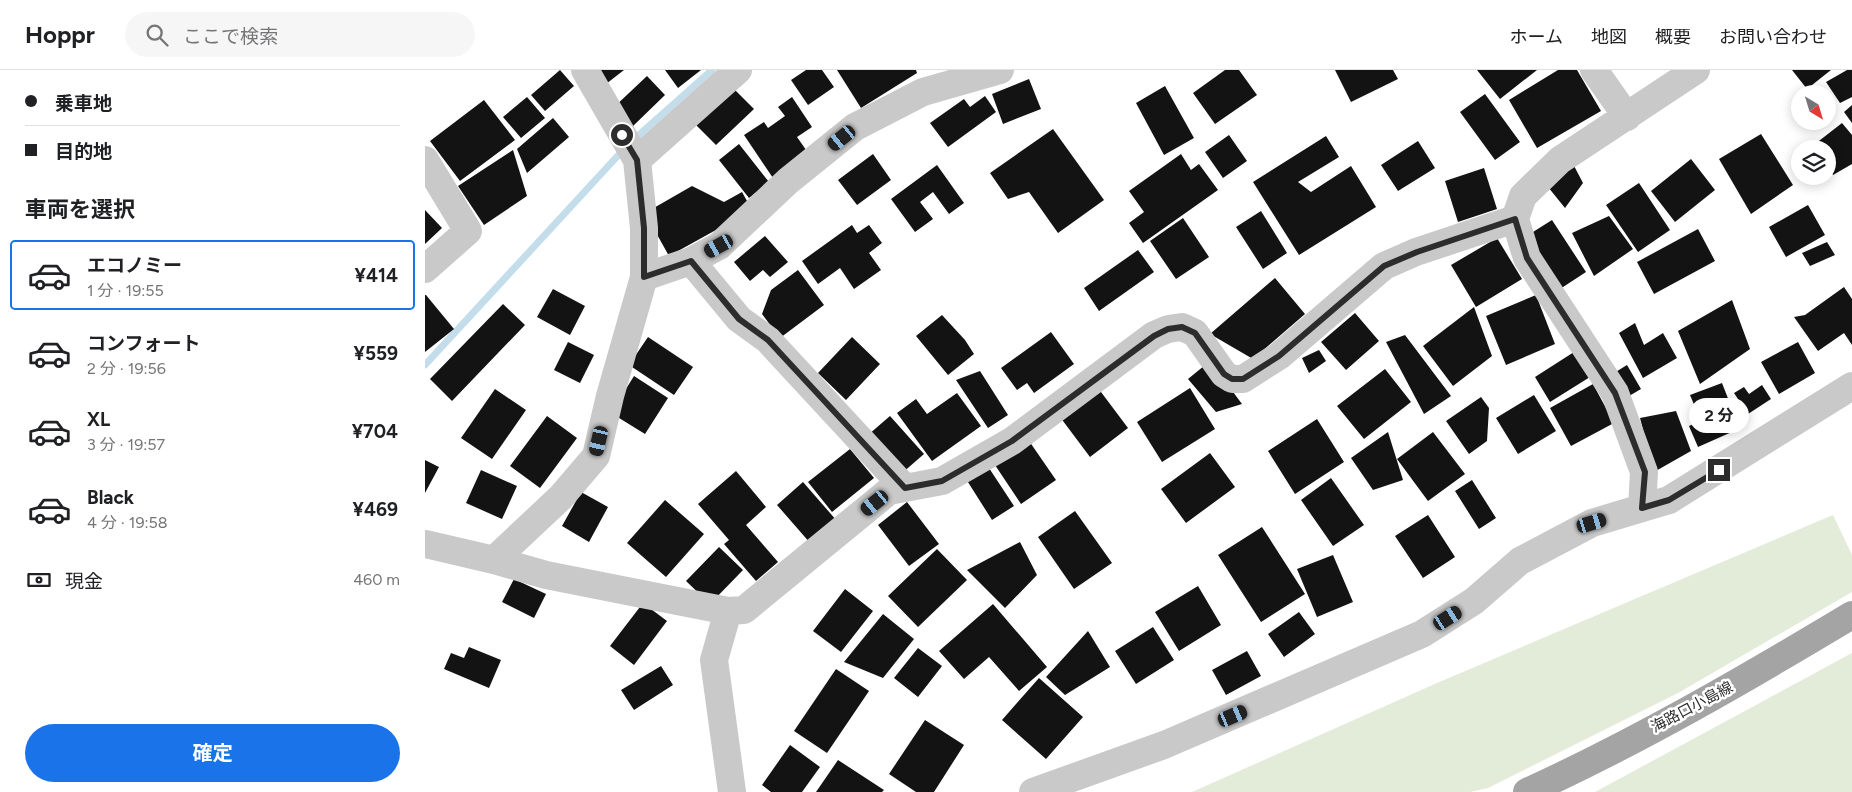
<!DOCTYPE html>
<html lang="ja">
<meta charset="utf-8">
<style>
:root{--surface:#fff;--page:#f6f6f6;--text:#202124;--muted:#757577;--line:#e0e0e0;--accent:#1a73e8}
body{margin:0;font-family:Figtree,"Noto Sans JP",sans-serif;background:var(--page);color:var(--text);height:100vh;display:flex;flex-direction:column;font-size:19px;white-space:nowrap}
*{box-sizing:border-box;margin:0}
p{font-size:16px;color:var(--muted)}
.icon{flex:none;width:28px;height:28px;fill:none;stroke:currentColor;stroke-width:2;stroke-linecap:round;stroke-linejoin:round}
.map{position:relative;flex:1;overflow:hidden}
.side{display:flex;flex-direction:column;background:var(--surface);width:425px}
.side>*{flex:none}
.top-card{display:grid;align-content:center;height:110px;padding:0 25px;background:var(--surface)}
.needle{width:32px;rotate:142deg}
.controls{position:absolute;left:1366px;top:15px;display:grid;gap:10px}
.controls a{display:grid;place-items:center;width:45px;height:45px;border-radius:50%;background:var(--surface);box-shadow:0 2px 12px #0003;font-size:25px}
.end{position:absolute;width:22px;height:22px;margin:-11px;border:6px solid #2c2c2c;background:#fff;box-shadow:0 0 0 2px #fff}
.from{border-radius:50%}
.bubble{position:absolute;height:35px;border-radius:18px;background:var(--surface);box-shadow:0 2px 12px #0003;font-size:16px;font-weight:700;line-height:35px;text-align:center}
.car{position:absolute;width:15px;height:30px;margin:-15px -8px;border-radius:6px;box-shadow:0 0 4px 1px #0007;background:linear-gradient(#222 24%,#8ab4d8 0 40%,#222 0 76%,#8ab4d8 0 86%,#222 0)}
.top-card b{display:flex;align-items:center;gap:18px;height:48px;font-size:19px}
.top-card b+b{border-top:1px solid var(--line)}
.top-card i{width:12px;height:12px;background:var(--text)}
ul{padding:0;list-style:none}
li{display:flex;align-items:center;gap:15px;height:70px;margin:0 10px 8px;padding:0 15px;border:2px solid transparent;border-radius:5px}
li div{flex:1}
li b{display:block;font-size:19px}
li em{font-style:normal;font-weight:700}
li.on{border-color:var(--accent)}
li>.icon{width:45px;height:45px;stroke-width:1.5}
h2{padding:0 25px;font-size:22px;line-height:60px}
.pay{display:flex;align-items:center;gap:12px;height:55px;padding:0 25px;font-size:19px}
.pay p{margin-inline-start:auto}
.button{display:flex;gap:10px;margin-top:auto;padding:10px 25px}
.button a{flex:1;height:58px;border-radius:30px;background:var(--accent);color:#fff;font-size:20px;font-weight:700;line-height:58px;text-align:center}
header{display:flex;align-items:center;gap:30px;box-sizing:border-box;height:70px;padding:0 25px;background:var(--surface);border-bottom:1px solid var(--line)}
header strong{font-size:24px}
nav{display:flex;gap:28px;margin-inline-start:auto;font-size:18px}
.search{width:350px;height:45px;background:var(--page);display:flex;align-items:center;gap:12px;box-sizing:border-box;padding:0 18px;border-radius:28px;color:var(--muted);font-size:19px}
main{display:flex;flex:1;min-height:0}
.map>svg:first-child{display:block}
</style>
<header>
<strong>Hoppr</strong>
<div class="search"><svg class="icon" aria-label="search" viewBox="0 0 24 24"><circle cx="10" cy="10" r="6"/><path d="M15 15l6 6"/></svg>ここで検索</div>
<nav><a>ホーム</a><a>地図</a><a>概要</a><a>お問い合わせ</a></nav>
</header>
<main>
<section class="side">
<div class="top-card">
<b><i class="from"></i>乗車地</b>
<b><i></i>目的地</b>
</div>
<h2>車両を選択</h2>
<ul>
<li class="on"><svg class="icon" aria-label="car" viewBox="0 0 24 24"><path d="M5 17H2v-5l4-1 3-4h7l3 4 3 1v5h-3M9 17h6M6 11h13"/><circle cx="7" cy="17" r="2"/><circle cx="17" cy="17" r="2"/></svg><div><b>エコノミー</b><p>1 分 · 19:55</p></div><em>¥414</em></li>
<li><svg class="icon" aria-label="car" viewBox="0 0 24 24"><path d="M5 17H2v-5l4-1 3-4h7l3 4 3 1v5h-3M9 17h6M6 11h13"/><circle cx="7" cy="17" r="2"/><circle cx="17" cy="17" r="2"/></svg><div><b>コンフォート</b><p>2 分 · 19:56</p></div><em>¥559</em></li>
<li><svg class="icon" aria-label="car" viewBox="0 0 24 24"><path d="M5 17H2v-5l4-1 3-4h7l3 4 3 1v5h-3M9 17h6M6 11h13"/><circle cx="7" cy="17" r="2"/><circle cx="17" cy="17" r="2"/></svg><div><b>XL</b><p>3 分 · 19:57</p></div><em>¥704</em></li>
<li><svg class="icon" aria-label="car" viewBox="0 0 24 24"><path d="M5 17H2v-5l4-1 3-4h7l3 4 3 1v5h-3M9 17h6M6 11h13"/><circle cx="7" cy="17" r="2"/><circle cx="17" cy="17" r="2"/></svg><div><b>Black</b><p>4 分 · 19:58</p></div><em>¥469</em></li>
</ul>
<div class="pay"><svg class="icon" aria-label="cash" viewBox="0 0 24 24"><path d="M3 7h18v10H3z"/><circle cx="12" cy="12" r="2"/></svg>現金<p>460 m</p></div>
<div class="button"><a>確定</a></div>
</section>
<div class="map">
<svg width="1427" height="722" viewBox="0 0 1427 722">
<rect width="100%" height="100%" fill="#fff"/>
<path fill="#e3ebd9" d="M1408 445 1427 485V522L1253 623 1063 718 1045 722H767L1012 613Z
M1427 583V722H1170Z"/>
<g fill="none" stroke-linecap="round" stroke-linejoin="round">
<path stroke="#c4ddeb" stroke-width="7" d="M207 71 287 0
M0 295 199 79"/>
</g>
<path fill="#131313" d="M135 0 149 16 120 41 106 25Z
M170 0H199L181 14Z
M240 0H276L253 18Z
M381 0H397L409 17 383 35 366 10Z
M412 0H491L492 3 436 38Z
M800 0H814L832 25 790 54 768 23Z
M910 0H968L973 9 926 32Z
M1052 0H1112L1075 29Z
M1133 0H1152L1176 41 1112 78 1084 30Z
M1367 0H1406L1382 19Z
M1422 0H1427V27L1415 33 1401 12Z
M222 6 240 25 206 58 187 39Z
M604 9 616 39 578 54 567 24Z
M740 16 769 68 739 85 711 33Z
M309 19 329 39 291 75 271 55Z
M1060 24 1095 72 1070 90 1035 42Z
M560 26 571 42 523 77 505 53 539 29 545 37Z
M102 27 120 48 96 68 78 47Z
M367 27 387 57 372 67 386 87 350 111 319 65 339 52 343 58 360 46 353 37Z
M59 30 90 70 35 111 5 71Z
M1427 35V53L1419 42Z
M128 48 144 67 102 103 92 79Z
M1417 53 1427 65V94L1408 105 1402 96V79H1393L1390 74Z
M628 59 679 130 633 163 604 122 583 129 565 103Z
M1336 64 1368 115 1326 144 1294 89Z
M804 65 822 91 798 108 780 82Z
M901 66 914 87 873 112 886 122 926 96 951 137 874 185 828 112Z
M993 71 1010 98 973 121 956 95Z
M314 74 344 112 324 128 294 90Z
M88 80 102 126 59 155 33 116Z
M448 84 466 110 432 135 413 110Z
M756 84 766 100 774 94 793 120 718 173 704 153 719 142 704 121Z
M1266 89 1290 120 1250 152 1226 121Z
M1147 92 1158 113 1140 138 1123 117Z
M512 95 539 133 524 144 508 122 495 132 508 149 490 162 466 129Z
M1059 98 1072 139 1033 152 1020 111Z
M1214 113 1245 160 1213 182 1181 135Z
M267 116 299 132 317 122 327 140 244 186 220 143Z
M1383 135 1400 165 1361 187 1344 157Z
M0 140 17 158 0 174Z
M836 141 862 183 838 199 811 157Z
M1184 146 1208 179 1169 206 1147 163Z
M758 148 784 187 751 209 725 171Z
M1127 150 1161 202 1135 219 1100 167Z
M427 155 432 163 444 155 457 173 444 183 456 200 429 219 415 198 393 214 377 191Z
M1273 159 1290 191 1229 224 1212 192Z
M340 166 363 192 345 207 338 200 325 211 309 192Z
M1072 168 1097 209 1051 237 1026 195Z
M1402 172 1410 185 1385 196 1377 183Z
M713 180 729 202 674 241 659 218Z
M373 200 399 235 355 268 337 244 346 220Z
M850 208 880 244 828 289 785 264Z
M1419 217 1427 229V275L1419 263 1393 281 1369 247 1380 245Z
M128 219 160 236 145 265 112 247Z
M0 225H1L29 259 0 282Z
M1111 225 1130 274 1081 295 1061 246Z
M1307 230 1325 279 1275 314 1253 261Z
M78 234 100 255 27 331 5 309Z
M1049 237 1067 286 1028 316 998 276Z
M930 243 954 271 921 300 896 272Z
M517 245 540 270 549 284 523 305 491 266Z
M1210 253 1219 275 1238 263 1252 288 1218 308 1194 263Z
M626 262 649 294 609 323 602 313 592 320 576 298Z
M980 265 1026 326 999 344 961 272Z
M223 267 268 297 249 325 204 295Z
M427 267 455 294 421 330 393 303Z
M143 272 169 285 155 313 129 300Z
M1373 272 1390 303 1354 324 1336 292Z
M894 280 901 291 884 303 877 288Z
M1149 282 1165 307 1125 332 1110 307Z
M785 291 817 334 791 342 763 309Z
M1202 295 1216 319 1199 329 1189 303Z
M960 299 986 332 939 369 912 336Z
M555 301 583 345 563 358 531 310Z
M209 306 243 328 220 364 186 343Z
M1297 313 1304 331 1273 344 1265 325Z
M1168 314 1189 353 1146 376 1125 338Z
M1337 315 1346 329 1323 344 1309 323 1319 317 1324 324Z
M673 318 703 358 665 387 635 347Z
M765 318 790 359 737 392 712 352Z
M70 319 101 340 67 389 36 368Z
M532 323 556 356 507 391 472 343 491 329 502 344Z
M1109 325 1131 361 1093 384 1071 348Z
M1056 327 1064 338 1062 371 1044 384 1021 351Z
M1308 336 1318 357 1273 377 1264 356Z
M1251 341 1266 381 1229 402 1215 348Z
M122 346 152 368 115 418 85 396Z
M465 346 499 384 476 404 443 365Z
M892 349 919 392 870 424 843 381Z
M963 362 978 410 948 420 926 388Z
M1008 362 1040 404 1003 431 972 389Z
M602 368 631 410 596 434 568 392Z
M425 379 449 408 407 442 383 412Z
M785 383 810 417 761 453 736 419Z
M0 390 14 397 0 423Z
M562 395 589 436 567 450 541 409Z
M56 400 92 416 77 449 41 433Z
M311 401 341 437 321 455 353 492 331 511 299 474 304 470 273 434Z
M906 408 939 455 908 476 876 430Z
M1047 410 1071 448 1054 459 1030 421Z
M378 412 412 451 386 474 352 435Z
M156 422 183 437 164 472 137 456Z
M240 430 279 464 241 507 202 473Z
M482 432 514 474 484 496 453 455Z
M650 441 687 493 649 519 613 467Z
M1003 445 1030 487 998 508 970 466Z
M837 457 880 524 836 552 793 485Z
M595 472 612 505 580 538 542 500Z
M294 477 318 500 285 534 261 511Z
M512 479 542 510 493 557 463 526Z
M908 485 928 532 892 547 872 499Z
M89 509 121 524 109 548 77 532Z
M773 516 796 555 754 581 730 542Z
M420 519 448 541 416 582 388 561Z
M218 533 242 551 209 595 185 576Z
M568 534 622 597 594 621 564 587 539 609 514 581Z
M874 542 890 564 859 587 843 564Z
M458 544 489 569 458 608 419 592Z
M728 557 749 590 711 614 690 581Z
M663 561 685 597 640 625 621 607Z
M44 577 76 590 64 618 19 599 26 583 39 588Z
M493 578 517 596 493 627 469 608Z
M822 581 836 606 801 625 787 600Z
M236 596 248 615 209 640 196 620Z
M411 599 444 621 402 683 369 661Z
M614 608 658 647 621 689 577 650Z
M500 650 539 675 509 722H491L464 704Z
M365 675 395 697 377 722H346L337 715Z
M413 690 459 720 457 722H391Z"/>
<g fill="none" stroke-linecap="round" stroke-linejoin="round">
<path stroke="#c9c9c9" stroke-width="28" d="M1169 0 1202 47
M0 90 43 161 0 199
M212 90 313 0
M266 191 314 249 343 270 480 418
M219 207 266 191 294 176 363 111 430 57 498 22 575 0
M1217 438 1244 430 1427 316
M0 474 69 490 121 505 303 541 319 540 464 421 517 411 587 371 729 265 743 259 757 257 770 263 799 304 807 309H818L854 286 959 196 991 182 1090 149
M69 490 136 427 171 386 185 326 219 207V158L212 90 160 0
M303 541 289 590 307 722
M608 722 739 675 997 564 1049 531 1095 491 1167 453 1217 438 1219 402 1190 323 1102 188 1090 149 1098 126 1135 90 1271 0"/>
<path stroke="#a4a4a4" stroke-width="28" d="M1102 722C1214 671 1322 608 1427 545"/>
</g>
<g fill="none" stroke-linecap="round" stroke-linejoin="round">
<path stroke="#2c2c2c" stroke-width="6" d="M197 65 212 90 219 158V207L266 191 314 249 343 270 480 418 517 411 587 371 729 266 743 259 757 257 770 263 799 304 807 309H818L854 286 959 196 992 182 1090 149 1102 188 1190 323 1220 402 1217 438 1244 430 1294 400"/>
</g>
<g text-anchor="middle" stroke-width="5" stroke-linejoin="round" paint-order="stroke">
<g font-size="15" fill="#2c2c2c" stroke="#fff">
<text transform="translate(1267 637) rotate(-28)" y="5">海路口小島線</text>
</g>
</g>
</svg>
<div class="controls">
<a><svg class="needle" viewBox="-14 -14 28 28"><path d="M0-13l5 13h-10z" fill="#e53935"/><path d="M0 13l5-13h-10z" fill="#757577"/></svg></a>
<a><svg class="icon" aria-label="layers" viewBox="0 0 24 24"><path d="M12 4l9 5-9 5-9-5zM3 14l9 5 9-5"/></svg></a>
</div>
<i class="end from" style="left:197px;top:65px"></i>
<i class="end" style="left:1294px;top:400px"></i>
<div class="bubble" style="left:1264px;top:328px;width:60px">2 分</div>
<i class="car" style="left:417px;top:68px;rotate:231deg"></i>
<i class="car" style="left:294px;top:176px;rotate:241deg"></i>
<i class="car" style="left:174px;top:371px;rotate:193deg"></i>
<i class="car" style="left:450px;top:433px;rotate:231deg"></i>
<i class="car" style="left:1167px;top:453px;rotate:73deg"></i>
<i class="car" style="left:1023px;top:548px;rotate:58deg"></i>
<i class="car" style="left:808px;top:646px;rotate:67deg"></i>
</div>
</main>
